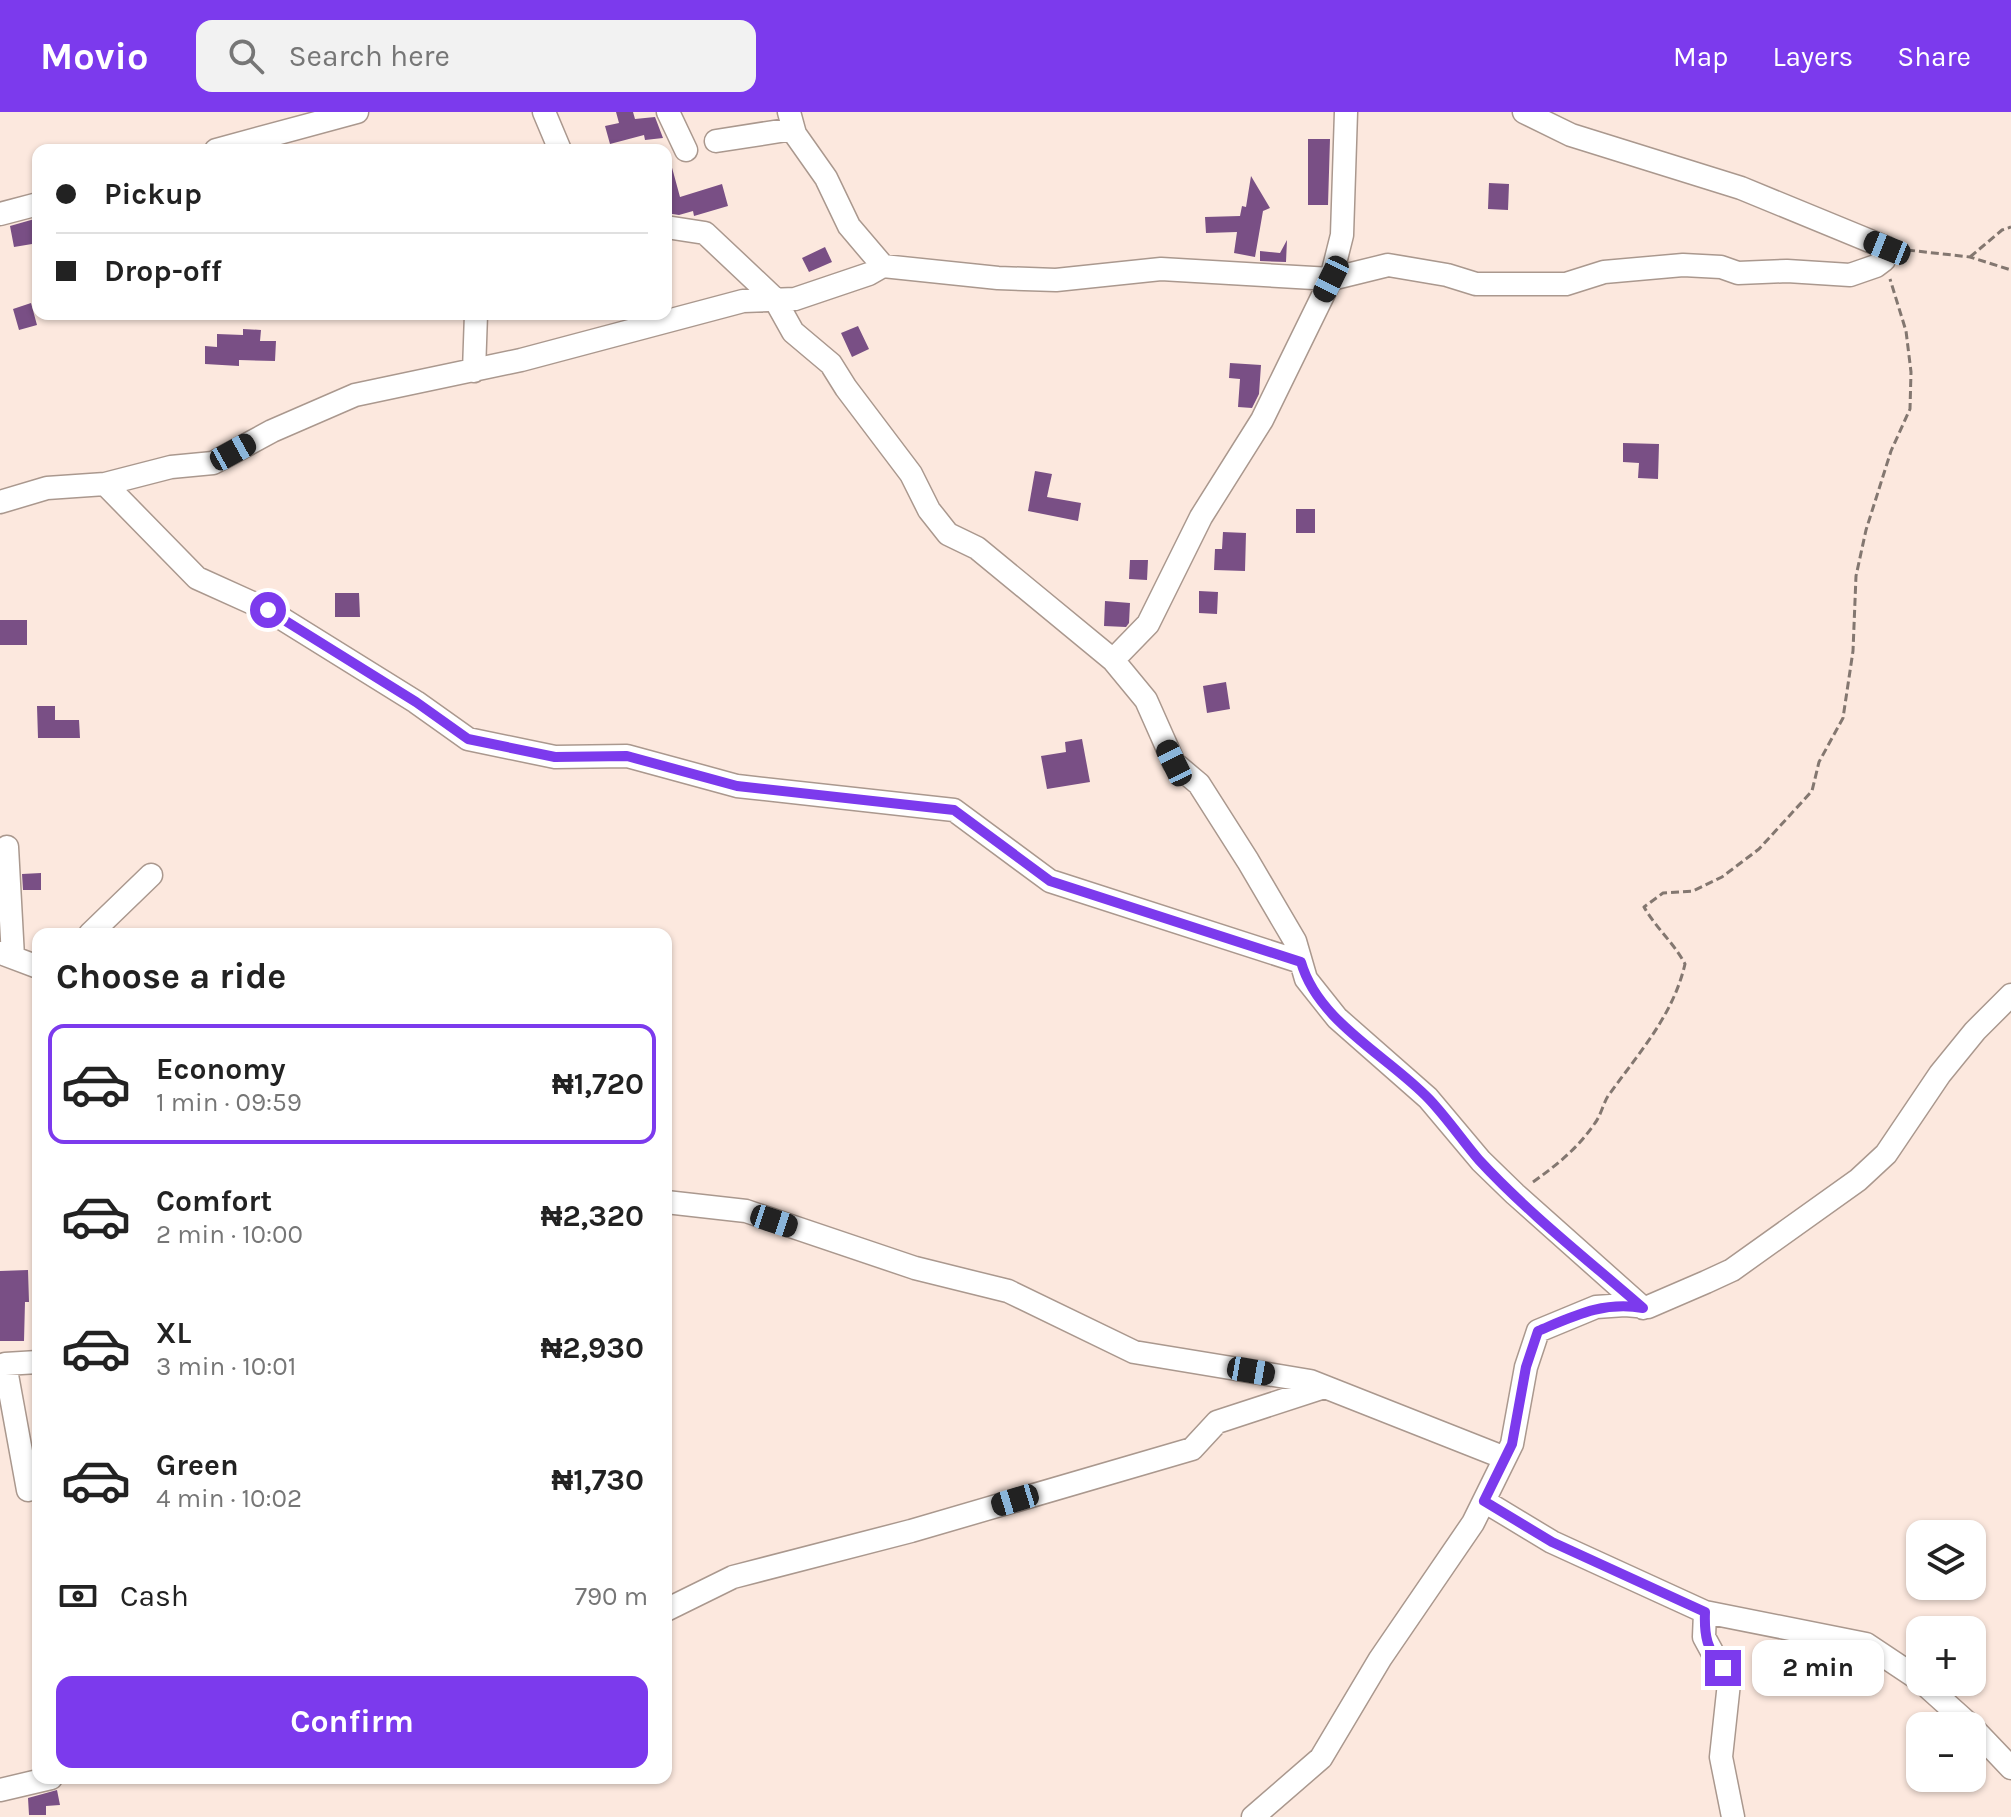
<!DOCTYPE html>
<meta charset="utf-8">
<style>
:root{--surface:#fff;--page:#f2f2f2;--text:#222;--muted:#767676;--line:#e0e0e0;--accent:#7c3aed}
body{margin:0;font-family:Karla,sans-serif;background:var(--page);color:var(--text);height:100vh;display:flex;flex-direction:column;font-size:30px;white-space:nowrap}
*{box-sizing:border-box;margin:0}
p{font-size:26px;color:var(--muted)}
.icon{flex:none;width:44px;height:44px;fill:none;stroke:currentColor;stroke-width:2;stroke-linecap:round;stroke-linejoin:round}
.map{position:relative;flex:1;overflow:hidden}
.sheet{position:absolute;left:32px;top:816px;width:640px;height:856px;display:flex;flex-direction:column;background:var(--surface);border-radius:16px;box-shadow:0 2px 6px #0004}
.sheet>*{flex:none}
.hud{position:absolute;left:32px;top:32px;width:640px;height:176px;border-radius:16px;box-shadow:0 2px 6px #0004;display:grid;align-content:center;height:176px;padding:0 24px;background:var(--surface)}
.controls{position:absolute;left:1906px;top:1408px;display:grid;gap:16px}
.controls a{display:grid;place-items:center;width:80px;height:80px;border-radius:16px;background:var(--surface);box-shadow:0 2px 6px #0004;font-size:40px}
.end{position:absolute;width:36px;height:36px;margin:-18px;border:10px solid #7c3aed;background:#fff;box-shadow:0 0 0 4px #fff}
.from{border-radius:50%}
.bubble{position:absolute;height:56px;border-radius:16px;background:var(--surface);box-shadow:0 2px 6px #0004;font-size:26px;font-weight:700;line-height:56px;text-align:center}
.car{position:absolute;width:24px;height:48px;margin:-24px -12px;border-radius:10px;box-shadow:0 0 6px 2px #0007;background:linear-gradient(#222 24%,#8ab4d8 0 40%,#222 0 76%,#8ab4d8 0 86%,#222 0)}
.hud b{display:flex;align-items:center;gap:28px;height:76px;font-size:30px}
.hud b+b{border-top:2px solid var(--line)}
.hud i{width:20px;height:20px;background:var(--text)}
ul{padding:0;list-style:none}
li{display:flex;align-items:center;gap:24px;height:120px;margin:0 16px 12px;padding:0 8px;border:4px solid transparent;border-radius:16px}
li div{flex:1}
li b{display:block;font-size:30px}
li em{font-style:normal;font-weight:700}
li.current{border-color:var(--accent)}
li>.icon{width:72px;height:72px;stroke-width:1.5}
h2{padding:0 24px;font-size:36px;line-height:96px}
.pay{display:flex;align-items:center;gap:20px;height:88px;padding:0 24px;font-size:30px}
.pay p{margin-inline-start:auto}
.action{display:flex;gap:16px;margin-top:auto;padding:16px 24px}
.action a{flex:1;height:92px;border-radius:16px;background:var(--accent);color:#fff;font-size:32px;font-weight:700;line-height:92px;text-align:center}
header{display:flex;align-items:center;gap:48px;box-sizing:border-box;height:112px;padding:0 40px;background:var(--accent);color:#fff}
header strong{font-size:38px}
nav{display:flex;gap:44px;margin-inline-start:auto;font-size:28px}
.search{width:560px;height:72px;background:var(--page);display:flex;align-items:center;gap:20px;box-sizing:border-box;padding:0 28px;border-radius:16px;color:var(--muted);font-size:30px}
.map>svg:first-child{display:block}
</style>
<header>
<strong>Movio</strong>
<div class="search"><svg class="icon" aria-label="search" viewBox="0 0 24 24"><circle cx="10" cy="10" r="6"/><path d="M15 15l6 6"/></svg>Search here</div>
<nav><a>Map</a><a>Layers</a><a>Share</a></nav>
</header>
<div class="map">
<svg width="2011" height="1705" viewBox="0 0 2011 1705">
<rect width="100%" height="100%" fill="#fce8de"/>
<path fill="#794f85" d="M616 0H633L635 7 655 5 663 26 645 28 644 23 610 32 605 14 619 11Z
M1308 27H1330L1328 93H1308Z
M666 52H671L680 85 722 72 728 94 694 104 693 99 679 103 666 101Z
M1251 64 1270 96 1263 99 1255 145 1234 141 1237 120 1206 121 1205 105 1240 104 1242 94 1246 95Z
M1489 71 1509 72 1508 98 1488 97Z
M38 106V131L14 135 10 114Z
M1287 128 1286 150 1260 149V139L1280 141Z
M825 135 832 150 809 160 802 146Z
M31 191 37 213 19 218 13 197Z
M858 214 869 237 852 245 841 221Z
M243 217 261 218 260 229H276L275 249 239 248V254L205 252V234L217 235V222L243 223Z
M1230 251 1261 253 1259 282 1252 296 1238 295 1240 267 1229 266Z
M1623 331 1659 332 1658 367 1638 366 1639 351 1623 350Z
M1035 359 1052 362 1047 385 1081 391 1078 409 1028 399Z
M1296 397H1315V421H1296Z
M1223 420 1246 421 1245 459 1214 458 1215 437H1222Z
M1130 448H1148L1147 468 1129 467Z
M1199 479 1218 480 1217 502 1199 501Z
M335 481H359L360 505H335Z
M1105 489 1130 491 1129 511 1126 515 1104 514Z
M0 508H27V533H0Z
M1226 570 1230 597 1207 601 1203 574Z
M37 594H55V608H79L80 626H38Z
M1082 627 1090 670 1047 677 1041 644 1066 640 1065 630Z
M41 761V778H23L22 762Z
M28 1158 29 1190H25L24 1229H0V1159Z
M57 1678 60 1693 46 1694V1703H29L28 1686Z"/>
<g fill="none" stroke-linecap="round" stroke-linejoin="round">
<defs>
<path id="street" d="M544 0 560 38
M668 0 686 38
M789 0 795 22 826 66 849 114 883 154
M716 29 793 17
M216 38 357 0
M0 102 38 92
M666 115 705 121 774 186 793 220 831 252 846 276 911 362 929 398 948 422 977 436 1113 548 1146 588 1174 651 1199 672 1248 749 1295 829 1306 867 1337 906 1428 986 1481 1049 1515 1082 1643 1196
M474 259 476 202
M105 372 171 355 213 351 272 319 355 283 521 248 743 189 795 187 869 162 883 154 998 166 1056 168 1161 157 1331 167 1388 153 1447 163 1476 172H1566L1604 160 1683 153 1721 155 1738 161 1787 159 1850 163 1876 154 1884 148 1887 136 1741 76 1571 23 1524 0
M0 390 47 376 105 372 197 466 268 498 416 590 468 627 555 645 627 644 737 674 954 698 1050 769 1301 850
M1113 548 1148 512 1201 405 1262 308 1331 167 1342 123 1346 0
M7 735 13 845
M90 822 151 763
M1 841 38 855
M666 1090 746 1099 915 1156 1008 1179 1134 1240 1310 1269 1505 1346
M28 1378 5 1252 38 1250
M1484 1389 1552 1430 1705 1500
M666 1498 733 1465 911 1419 1192 1337 1217 1310 1324 1275
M1922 1570 1971 1614
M1972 1615 2011 1656
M0 1678 51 1666
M1253 1705 1321 1646 1380 1547 1473 1411 1512 1332 1526 1255 1538 1219 1596 1195 1625 1193 1648 1195 1706 1170 1732 1158 1858 1068 1886 1042 1940 962 1975 919 2011 883
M1733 1705 1721 1645 1729 1571 1704 1525 1705 1500 1866 1532 1920 1568"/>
</defs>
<use href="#street" stroke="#aa988e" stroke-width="25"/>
<path stroke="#837770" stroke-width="3" stroke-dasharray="8 4" stroke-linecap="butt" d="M1907 138 1970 145 2011 158
M1970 145 2002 118 2011 115
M1533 1070C1557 1053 1578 1036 1595 1011 1601 1003 1603 992 1608 984 1638 942 1673 904 1685 852 1674 831 1656 816 1644 795L1663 781 1693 779 1722 765 1759 737 1812 679 1819 650 1843 606 1853 539 1856 464 1866 418 1891 339 1910 297 1911 260 1906 219 1890 167"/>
<use href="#street" stroke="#fff" stroke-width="22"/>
</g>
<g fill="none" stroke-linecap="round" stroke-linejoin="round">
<path stroke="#7c3aed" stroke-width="10" d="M268 498 416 590 468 627 555 645 627 644 737 674 954 698 1050 769 1301 850C1318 910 1388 944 1429 987 1447 1006 1462 1028 1479 1048 1529 1102 1588 1148 1643 1196 1603 1189 1574 1204 1538 1219L1526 1255 1512 1332 1484 1389 1552 1430 1705 1500C1704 1524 1707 1538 1723 1556"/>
</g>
</svg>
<div class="controls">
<a><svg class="icon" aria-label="layers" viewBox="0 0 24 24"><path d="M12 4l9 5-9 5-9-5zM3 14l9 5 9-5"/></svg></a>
<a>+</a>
<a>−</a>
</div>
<i class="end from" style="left:268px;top:498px"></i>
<i class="end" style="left:1723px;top:1556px"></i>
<div class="bubble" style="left:1752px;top:1528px;width:132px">2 min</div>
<i class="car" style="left:1887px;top:136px;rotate:292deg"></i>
<i class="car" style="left:1331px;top:167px;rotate:206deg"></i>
<i class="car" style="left:233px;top:340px;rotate:61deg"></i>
<i class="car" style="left:1174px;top:651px;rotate:334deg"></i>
<i class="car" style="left:774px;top:1109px;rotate:108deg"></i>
<i class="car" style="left:1251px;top:1259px;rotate:100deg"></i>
<i class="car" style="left:1015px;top:1388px;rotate:253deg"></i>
<div class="hud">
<b><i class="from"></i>Pickup</b>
<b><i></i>Drop-off</b>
</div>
<section class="sheet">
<h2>Choose a ride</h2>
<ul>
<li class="current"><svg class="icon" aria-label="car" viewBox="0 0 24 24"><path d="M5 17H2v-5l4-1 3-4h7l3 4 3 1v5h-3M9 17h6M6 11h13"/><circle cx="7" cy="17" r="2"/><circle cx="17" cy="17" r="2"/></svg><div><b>Economy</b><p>1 min · 09:59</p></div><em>₦1,720</em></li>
<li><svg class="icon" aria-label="car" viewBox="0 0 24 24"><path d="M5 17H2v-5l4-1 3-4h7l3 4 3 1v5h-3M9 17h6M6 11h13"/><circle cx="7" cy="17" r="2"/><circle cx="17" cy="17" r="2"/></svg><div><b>Comfort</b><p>2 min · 10:00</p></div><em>₦2,320</em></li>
<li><svg class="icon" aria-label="car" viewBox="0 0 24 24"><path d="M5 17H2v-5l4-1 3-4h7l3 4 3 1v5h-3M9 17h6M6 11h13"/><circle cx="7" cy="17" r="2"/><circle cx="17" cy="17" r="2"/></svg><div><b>XL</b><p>3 min · 10:01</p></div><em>₦2,930</em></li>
<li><svg class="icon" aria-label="car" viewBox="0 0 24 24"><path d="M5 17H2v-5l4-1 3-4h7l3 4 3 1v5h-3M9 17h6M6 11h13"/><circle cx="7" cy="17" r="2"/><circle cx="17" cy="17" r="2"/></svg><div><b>Green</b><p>4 min · 10:02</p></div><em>₦1,730</em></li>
</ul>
<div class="pay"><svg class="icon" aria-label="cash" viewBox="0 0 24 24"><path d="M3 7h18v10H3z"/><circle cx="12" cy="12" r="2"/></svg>Cash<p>790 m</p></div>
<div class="action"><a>Confirm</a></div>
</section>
</div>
